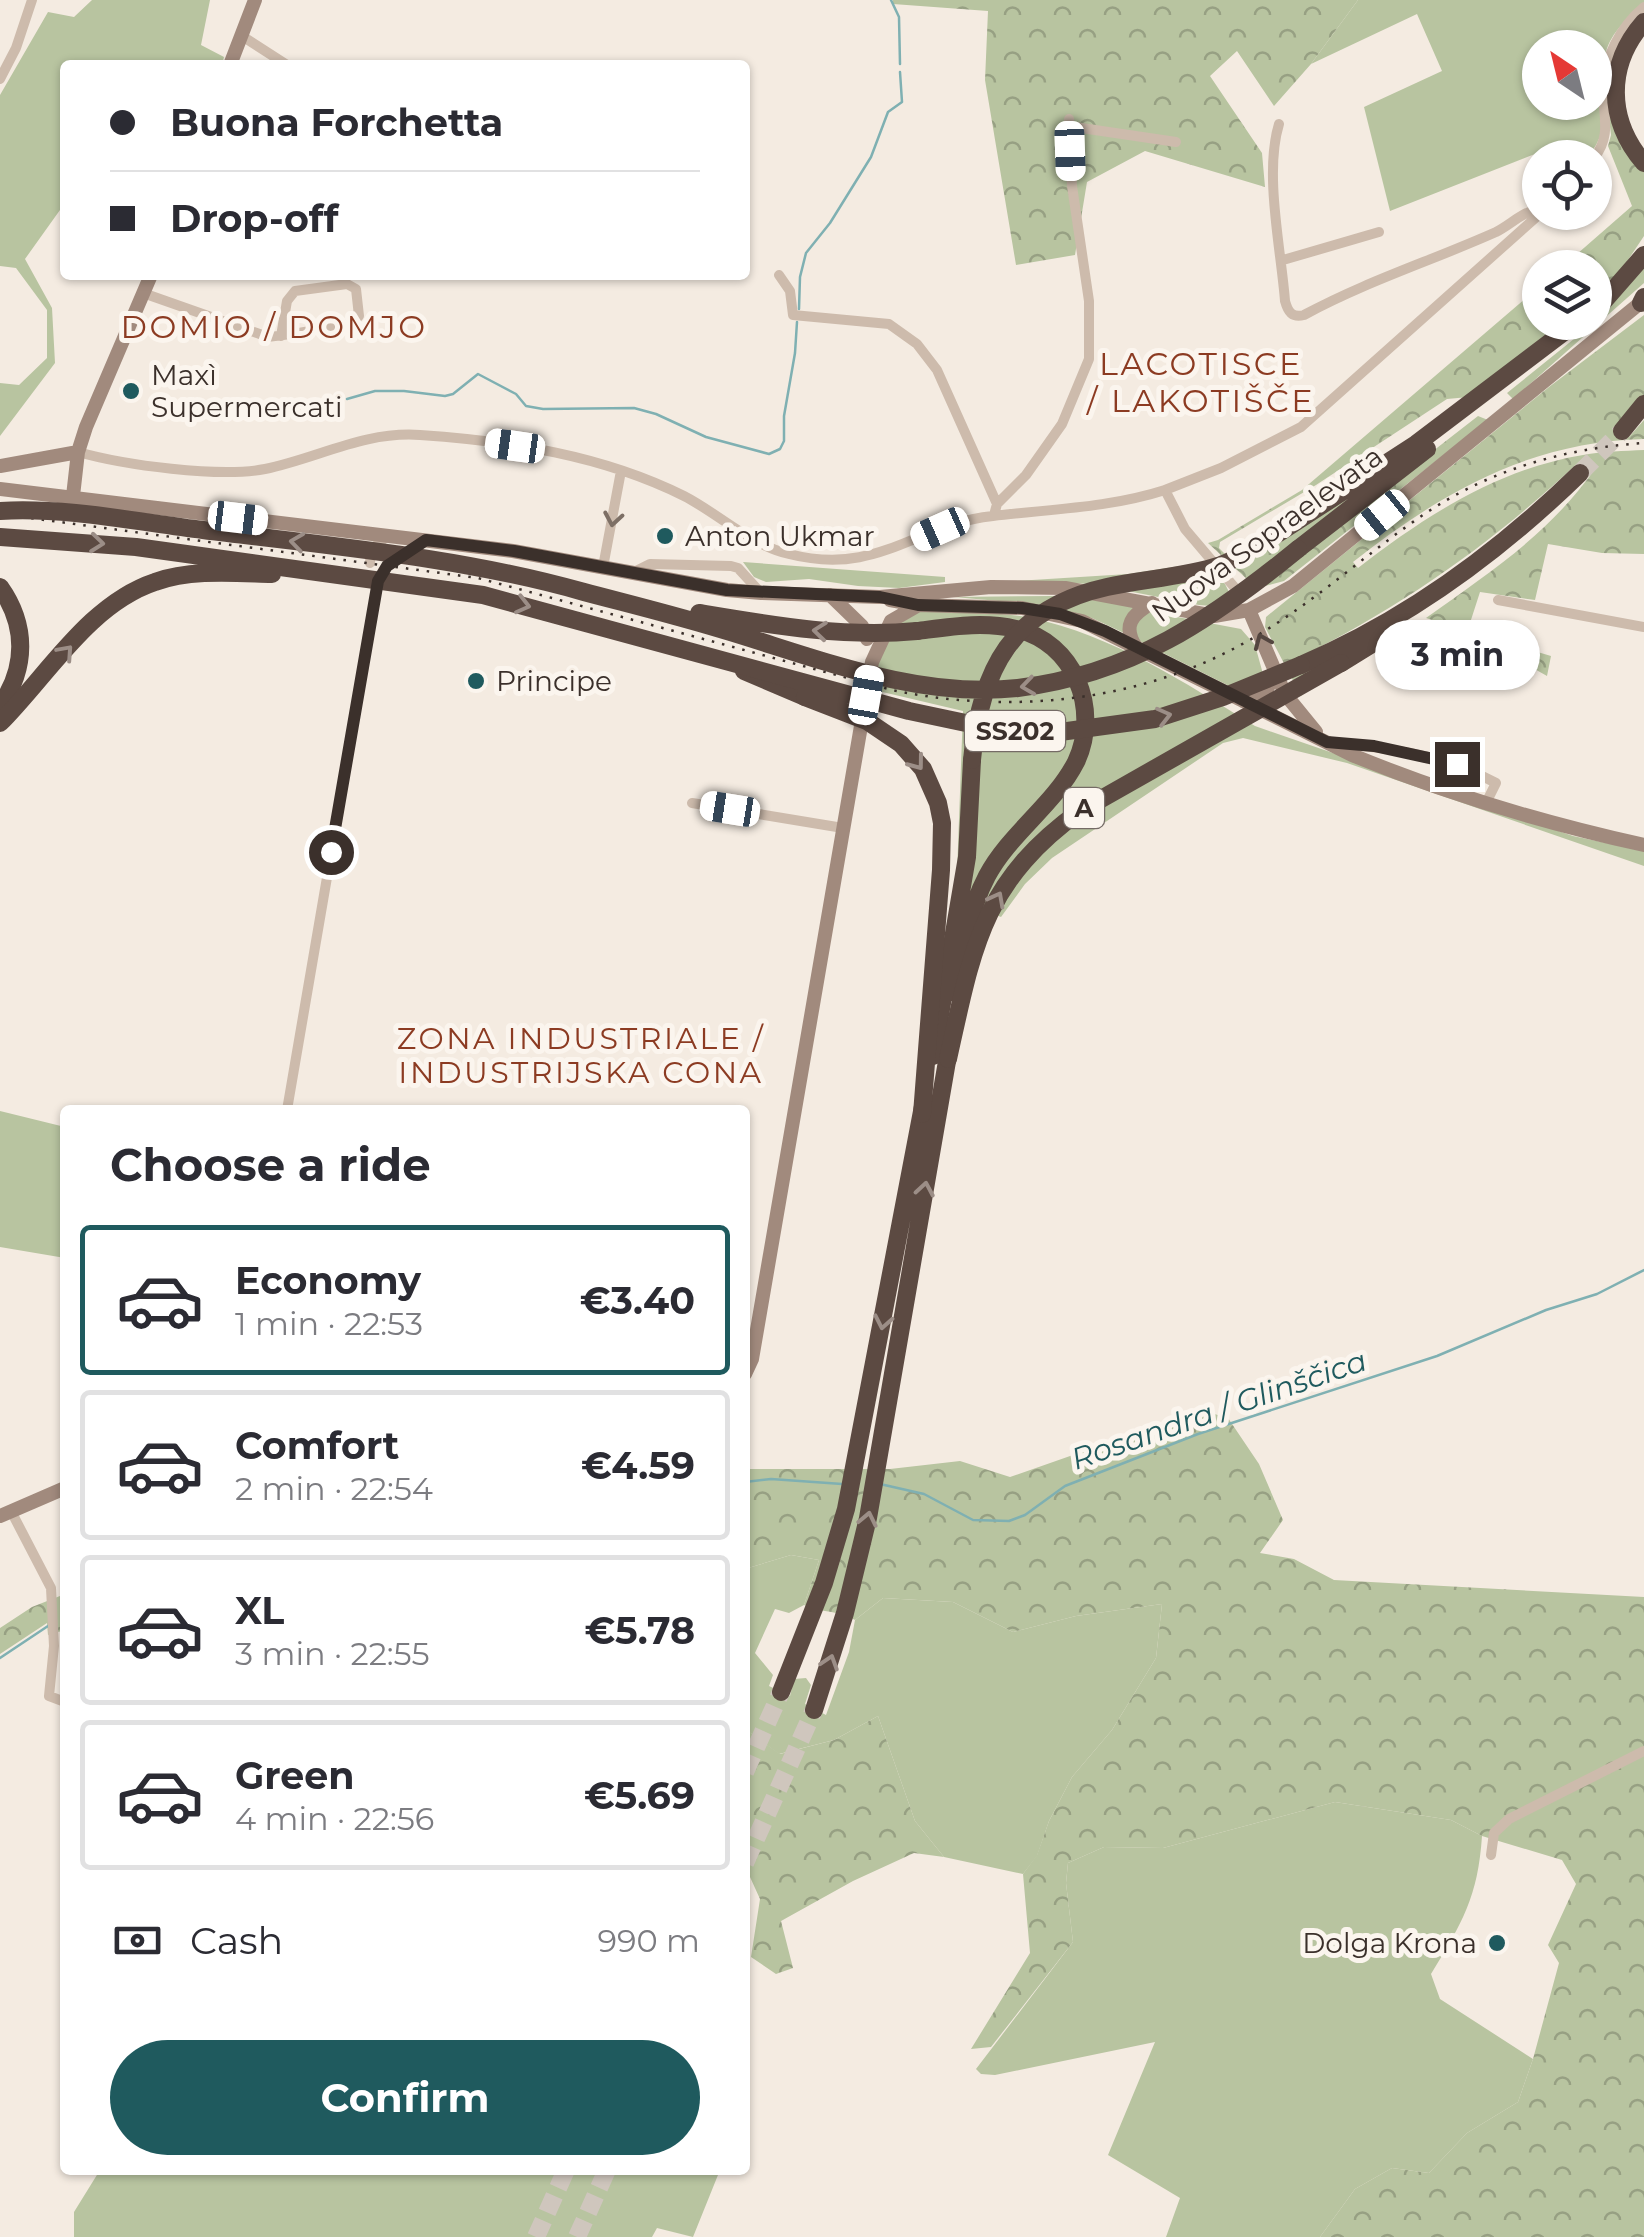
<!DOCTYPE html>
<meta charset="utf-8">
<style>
:root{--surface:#fff;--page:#f7f7f7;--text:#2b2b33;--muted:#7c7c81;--line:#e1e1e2;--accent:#1f5a5e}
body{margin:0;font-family:Montserrat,sans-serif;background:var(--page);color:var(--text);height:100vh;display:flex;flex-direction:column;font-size:38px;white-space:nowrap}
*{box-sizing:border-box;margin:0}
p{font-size:32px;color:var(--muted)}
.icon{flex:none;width:55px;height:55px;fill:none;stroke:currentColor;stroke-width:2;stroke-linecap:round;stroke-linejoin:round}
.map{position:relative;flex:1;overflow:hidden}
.sheet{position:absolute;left:60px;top:1105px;width:690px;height:1070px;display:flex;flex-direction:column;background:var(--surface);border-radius:10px;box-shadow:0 2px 8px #0004}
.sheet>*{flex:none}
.guide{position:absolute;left:60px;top:60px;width:690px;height:220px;border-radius:10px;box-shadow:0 2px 8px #0004;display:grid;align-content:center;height:220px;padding:0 50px;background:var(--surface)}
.needle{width:65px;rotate:325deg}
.buttons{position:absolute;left:1522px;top:30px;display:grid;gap:20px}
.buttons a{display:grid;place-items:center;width:90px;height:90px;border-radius:50%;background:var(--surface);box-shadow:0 2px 8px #0004;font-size:50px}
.end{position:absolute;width:45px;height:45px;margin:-22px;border:12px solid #3b302b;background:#fff;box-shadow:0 0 0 5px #fff}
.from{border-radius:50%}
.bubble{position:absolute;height:70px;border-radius:35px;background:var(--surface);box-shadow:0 2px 8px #0004;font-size:32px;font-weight:700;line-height:70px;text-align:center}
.car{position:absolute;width:30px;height:60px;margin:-30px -15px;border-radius:12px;box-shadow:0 0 8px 2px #0007;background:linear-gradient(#fff 24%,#345 0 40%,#fff 0 76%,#345 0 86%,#fff 0)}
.guide b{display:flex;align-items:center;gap:35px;height:95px;font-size:38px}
.guide b+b{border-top:2px solid var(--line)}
.guide i{width:25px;height:25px;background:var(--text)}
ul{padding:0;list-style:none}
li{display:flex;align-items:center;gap:30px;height:150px;margin:0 20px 15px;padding:0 30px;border:5px solid var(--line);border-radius:10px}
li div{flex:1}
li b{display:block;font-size:38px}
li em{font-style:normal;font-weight:700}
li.active{border-color:var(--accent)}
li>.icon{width:90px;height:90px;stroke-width:1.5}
h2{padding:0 50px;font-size:45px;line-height:120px}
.pay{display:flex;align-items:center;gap:25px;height:110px;padding:0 50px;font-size:38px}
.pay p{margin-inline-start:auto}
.action{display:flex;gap:20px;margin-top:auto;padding:20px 50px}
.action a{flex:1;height:115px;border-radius:60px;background:var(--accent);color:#fff;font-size:40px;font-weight:700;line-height:115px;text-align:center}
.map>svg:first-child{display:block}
</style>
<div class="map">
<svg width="1644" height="2237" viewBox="0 0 1644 2237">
<defs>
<pattern id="forest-crowns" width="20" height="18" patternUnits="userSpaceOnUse" patternTransform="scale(2.5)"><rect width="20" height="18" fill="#b8c4a0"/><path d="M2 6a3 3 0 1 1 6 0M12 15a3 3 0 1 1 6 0" fill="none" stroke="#97a083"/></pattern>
</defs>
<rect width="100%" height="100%" fill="#f4ebe1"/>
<path fill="#b8c4a0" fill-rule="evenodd" d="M92 0H210L201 45 224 57 222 65H65V203L25 259 52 308 55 363 0 436V383L19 385 47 358V310L16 268 0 266V95L48 12 74 17Z
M1358 0H1644V3C1629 17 1611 32 1606 52 1599 88 1615 129 1587 157H1546L1540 152 1390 211 1364 107 1442 71 1417 14 1311 64ZM1540 48H1595V102H1540Z
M743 562 945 577V582L899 588 858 586 809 579 766 582 754 577Z
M1206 562 1225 584 1237 608 1199 605 1092 584 1016 581 1128 574Z
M1052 596 1090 598 1135 606 1127 617 1124 633 1092 618 1044 605 954 597Z
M923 609C958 613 996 611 1031 618 1112 635 1186 683 1255 726L1573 836 1644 851V866L1347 763 1243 738 1223 743 1052 858 1025 884 1001 917 956 900 963 711 874 690 878 664 891 629Z
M1151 612 1241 629 1255 645 1263 674 1237 690 1147 645 1138 640 1134 625 1143 614Z
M0 1111 65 1127V1258L0 1247Z
M791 1555 819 1560 804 1605 789 1613 775 1609 755 1653 773 1675 769 1686 790 1696 794 1679 806 1678 811 1685 805 1704 826 1715 849 1652 855 1620 883 1598 953 1602 1013 1632 1076 1616 1162 1604 1156 1658 1112 1730 1072 1777 1049 1821 1037 1856 1023 1874 944 1857 915 1821 878 1716 834 1740 779 1754 745 1729V1569Z
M1335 1802 1451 1820 1482 1836C1478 1897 1462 1923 1431 1974L1440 1999 1533 2059 1518 2102 1467 2133 1429 2173 1392 2168 1355 2189 1320 2237H1166L1180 2198 1108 2155 1155 2042 995 2075 981 2074 976 2069 1073 1942 1066 1883 1068 1863 1104 1847 1163 1848Z
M100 2170H720L693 2237 657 2228 652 2237H74V2212Z"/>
<path fill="url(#forest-crowns)" d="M893 0H1358L1311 64 1274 106 1237 51 1210 76 1262 153 1265 187 1145 151 1087 182 1075 255 1016 265 985 80 988 11 893 4Z
M1610 76 1644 171V236L1624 266 1595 297V268H1561L1632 206 1608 146 1611 135 1606 94Z
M1644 266V283L1513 399 1507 393 1595 322Z
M1540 286V322L1564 323 1469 397 1447 399 1316 485 1220 542 1219 548 1226 555 1365 484 1302 553 1478 416 1488 420 1284 581 1265 586 1250 582 1208 543 1218 540 1302 490Z
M1644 315V395L1616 427 1629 437 1644 420V439C1529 442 1442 492 1353 562L1358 568C1425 516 1498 469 1583 455 1603 451 1624 451 1644 450V554L1602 553 1548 544 1535 600 1480 592 1470 623 1531 650 1551 656 1547 676 1467 631 1426 618C1491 571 1547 536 1595 469L1580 473 1583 458C1495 541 1407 604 1298 658L1337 657 1301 696 1265 627 1266 617 1549 387Z
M1201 1410 1228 1418 1259 1464 1283 1520 1260 1553 1294 1559 1334 1580 1644 1597V2237H1320L1355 2189 1392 2168 1429 2173 1467 2133 1518 2102 1533 2059 1559 1963 1548 1945 1576 1884 1562 1860 1482 1836 1451 1820 1335 1802 1163 1848 1104 1847 1068 1863 1066 1883 1073 1942 991 2047 971 2049 1030 1953 1023 1874 1037 1855 1049 1821 1072 1777 1112 1730 1156 1658 1162 1604 1076 1616 1013 1632 953 1602 883 1598 855 1620C839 1610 821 1613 804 1605L819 1560 791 1555 745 1569V1469H890L960 1461 1010 1477Z
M65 1594V1630L48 1635 47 1623 0 1654V1628L32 1607Z
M878 1716 915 1821 944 1857 914 1853 853 1881 781 1921 793 1968 776 1974 751 1957 760 1899 745 1866V1729L780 1754 834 1740Z"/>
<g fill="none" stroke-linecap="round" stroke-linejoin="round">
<path stroke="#7fb0b2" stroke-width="2.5" d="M891 0 899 17 900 64
M799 309 800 277 806 253 830 223 871 157 888 112 902 102 900 72
M347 399 375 391H404L445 396 453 394 478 374 516 394 526 406 543 409 634 408 656 414 706 437 769 454 780 449 784 441V416L795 353 797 322
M745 1482 771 1479 842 1484
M880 1484 924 1494 973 1520 1009 1521 1025 1515 1065 1486 1198 1434 1437 1356 1546 1310 1597 1294 1644 1270
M0 1658 51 1624"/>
<path stroke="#cfc6bd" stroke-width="18" stroke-dasharray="18 9" stroke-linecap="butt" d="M1580 473 1622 431
M745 1772 781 1692
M745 1863 814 1710
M536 2237 566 2170
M577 2237 607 2170"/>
<path stroke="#cdbbac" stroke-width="10" d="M242 36 287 65
M0 79 16 48 32 0
M1279 124C1264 173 1281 249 1285 301 1288 312 1292 318 1304 315 1367 281 1431 261 1496 232 1508 226 1517 217 1529 212L1536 217
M1068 126 1176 142
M1594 158C1612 136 1603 115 1603 90 1604 58 1620 27 1644 7
M1283 260 1379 232
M779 275 790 291 793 315 889 324 917 344 937 370 997 504
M143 293 268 337C279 336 346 326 353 322 355 321 357 318 359 316L356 289 347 284 295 291 287 301 281 336
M78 452C124 465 219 478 265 469 318 458 364 431 420 435 509 441 602 455 684 496 719 514 750 545 789 554 879 577 915 524 993 516 1051 509 1109 508 1165 490L1185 529 1241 595
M1165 490 1221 468 1301 427 1542 212
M994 515 997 504 1026 475 1062 424 1089 359V301L1072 186 1069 119
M370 563 371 550 386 537
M603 567 621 471
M634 572 650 564 731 566 738 568 761 593
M1498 600 1644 627
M1333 743C1390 748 1445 755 1496 783L1486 803
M692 803 843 828
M287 1110 378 581 387 566 403 554
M11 1511 51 1588 54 1646 49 1696 65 1702
M1491 1855 1494 1833 1509 1819 1644 1751"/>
<path stroke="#a18a7d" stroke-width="14" d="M230 65 255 0
M0 466 78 452
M0 489 513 551 727 590 761 593 880 597 991 587 1065 588 1214 616 1249 610 1293 586 1644 300
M73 496 78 452 86 427 151 275
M830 595 862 626 867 639
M890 600 918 605 1022 608 1082 621 1352 755C1447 794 1544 823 1644 845
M1249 610 1285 694 1316 732
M1136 647C1122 626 1132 614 1152 603
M1243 701 1267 689 1275 674
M745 1374 752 1359 872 662 891 621 917 606
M0 1516 65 1488"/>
<path stroke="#5c4a42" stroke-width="18" d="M1644 22C1606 65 1607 120 1644 163
M1641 303 1644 297
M1595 311 1644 255
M1622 431 1644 404
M1268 540 1416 444 1577 322
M1298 549 1427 449
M0 587C27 625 27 668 0 706
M917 631C949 627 983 621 1016 629 1074 642 1101 709 1076 762 1054 805 1010 833 987 876 968 912 962 953 957 994
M1341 663 1396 629
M1301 665C1405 621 1499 552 1580 473
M744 671 805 697
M933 1056 967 857 972 760
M781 1692 824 1583 846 1509 924 1101
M814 1710 845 1613 868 1518 950 1044"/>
<path stroke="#3b302b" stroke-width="2.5" stroke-dasharray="2.5 8" stroke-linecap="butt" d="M0 514 478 578 892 690C1015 716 1149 701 1258 635 1317 600 1367 553 1423 515 1489 470 1565 448 1644 443"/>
<path stroke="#5c4a42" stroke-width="18" d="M0 511C67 507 137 522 203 530 330 546 461 557 584 592 633 605 682 617 730 632 822 660 920 699 1018 688 1132 674 1211 620 1298 549
M0 537 136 547 483 595 909 711 999 730 1060 732 1155 719 1223 697 1301 665
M699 613C771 625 843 638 917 631
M805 697 867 721 901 744 923 769 938 803 942 823 941 870 922 1114
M0 723C47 676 89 604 155 582 191 569 234 573 272 574
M972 760C980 670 1012 608 1107 587 1145 579 1184 577 1221 565 1237 559 1253 548 1268 540
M948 1059C973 947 982 882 1080 811L1341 663"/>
</g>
<defs><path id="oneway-chevron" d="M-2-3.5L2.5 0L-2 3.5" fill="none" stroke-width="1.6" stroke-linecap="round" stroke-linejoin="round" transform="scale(2.5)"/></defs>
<use stroke="#7d6f65" href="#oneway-chevron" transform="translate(613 519) rotate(100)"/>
<g stroke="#9c8e87">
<use href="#oneway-chevron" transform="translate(297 542) rotate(-172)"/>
<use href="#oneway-chevron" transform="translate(97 543) rotate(6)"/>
<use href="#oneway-chevron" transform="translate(523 605) rotate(14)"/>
<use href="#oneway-chevron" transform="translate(820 631) rotate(-174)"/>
<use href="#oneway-chevron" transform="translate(66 652) rotate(-48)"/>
<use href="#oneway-chevron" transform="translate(1028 686) rotate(172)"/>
<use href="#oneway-chevron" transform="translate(1164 716) rotate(-14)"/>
<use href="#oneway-chevron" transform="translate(917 763) rotate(53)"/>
<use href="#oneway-chevron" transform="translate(997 899) rotate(-62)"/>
<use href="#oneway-chevron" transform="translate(925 1189) rotate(-80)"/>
<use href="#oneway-chevron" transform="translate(883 1322) rotate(101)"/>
<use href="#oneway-chevron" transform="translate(868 1519) rotate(-78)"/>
<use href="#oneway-chevron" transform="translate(830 1662) rotate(-72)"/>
</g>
<use stroke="#544640" href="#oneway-chevron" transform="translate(1262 641) rotate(-113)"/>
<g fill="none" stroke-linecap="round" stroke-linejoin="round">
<path stroke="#3b302b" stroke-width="12" d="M331 852 378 581 387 566 426 540 514 551 727 590 880 597 918 605 1022 608 1060 614 1105 631 1327 742 1374 746 1457 764"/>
</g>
<g fill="#1f5a5e" stroke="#fbf5ee" stroke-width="4">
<circle cx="131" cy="391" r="10"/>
<circle cx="665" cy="536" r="10"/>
<circle cx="476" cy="681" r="10"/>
<circle cx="1497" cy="1943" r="10"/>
</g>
<g text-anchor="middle" stroke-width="10" stroke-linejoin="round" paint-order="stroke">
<g fill="#fbf5ee" stroke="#756b66" stroke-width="2.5">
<rect x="965" y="711" width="100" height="40" rx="8"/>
<rect x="1064" y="788" width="40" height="40" rx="8"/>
</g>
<g font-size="25" font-weight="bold" fill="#3b302b">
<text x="1015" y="740">SS202</text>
<text x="1084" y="817">A</text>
</g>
<g font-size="28" fill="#3b302b" stroke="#fbf5ee" text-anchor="start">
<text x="151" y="385">Maxì<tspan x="151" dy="32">Supermercati</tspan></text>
<text x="685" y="546">Anton Ukmar</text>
<text x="496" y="691">Principe</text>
<text x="1477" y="1953" text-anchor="end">Dolga Krona</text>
</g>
<g font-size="28" fill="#3b302b" stroke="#fbf5ee">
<text transform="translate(1267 534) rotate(-36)" y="10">Nuova Sopraelevata</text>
</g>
<g font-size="30" letter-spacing="2.5" fill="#8c3b22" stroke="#fbf5ee">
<text x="581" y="1049">ZONA INDUSTRIALE /<tspan x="581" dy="34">INDUSTRIJSKA CONA</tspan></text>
</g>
<g font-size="30" font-style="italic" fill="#1f5a5e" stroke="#fbf5ee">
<text transform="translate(1219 1410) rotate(-19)" y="10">Rosandra / Glinščica</text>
</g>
<g font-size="32" letter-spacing="2.5" fill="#8c3b22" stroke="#fbf5ee">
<text x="274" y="338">DOMIO / DOMJO</text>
<text x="1201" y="375">LACOTISCE<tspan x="1201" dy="37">/ LAKOTIŠČE</tspan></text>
</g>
</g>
</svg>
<div class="buttons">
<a><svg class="needle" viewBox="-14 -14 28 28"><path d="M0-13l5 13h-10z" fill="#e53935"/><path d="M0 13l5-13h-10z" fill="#7c7c81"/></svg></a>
<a><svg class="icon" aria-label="locate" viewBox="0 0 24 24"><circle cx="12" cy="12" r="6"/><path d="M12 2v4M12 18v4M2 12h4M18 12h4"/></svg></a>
<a><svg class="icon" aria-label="layers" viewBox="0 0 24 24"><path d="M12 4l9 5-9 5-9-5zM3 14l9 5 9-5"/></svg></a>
</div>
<i class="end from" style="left:331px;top:852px"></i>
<i class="end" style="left:1457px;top:764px"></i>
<div class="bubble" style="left:1375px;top:620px;width:165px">3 min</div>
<i class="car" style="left:1070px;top:151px;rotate:178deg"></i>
<i class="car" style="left:515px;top:446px;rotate:278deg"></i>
<i class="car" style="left:1382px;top:515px;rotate:231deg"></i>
<i class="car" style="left:238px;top:518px;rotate:97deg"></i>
<i class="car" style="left:940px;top:529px;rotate:246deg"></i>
<i class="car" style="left:866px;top:695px;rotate:10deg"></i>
<i class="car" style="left:730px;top:809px;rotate:279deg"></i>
<div class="guide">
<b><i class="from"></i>Buona Forchetta</b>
<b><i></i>Drop-off</b>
</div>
<section class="sheet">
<h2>Choose a ride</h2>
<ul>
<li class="active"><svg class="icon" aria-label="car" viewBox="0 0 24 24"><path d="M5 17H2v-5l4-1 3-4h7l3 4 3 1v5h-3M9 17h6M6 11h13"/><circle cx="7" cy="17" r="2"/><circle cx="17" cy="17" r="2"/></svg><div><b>Economy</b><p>1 min · 22:53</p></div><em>€3.40</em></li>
<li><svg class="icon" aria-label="car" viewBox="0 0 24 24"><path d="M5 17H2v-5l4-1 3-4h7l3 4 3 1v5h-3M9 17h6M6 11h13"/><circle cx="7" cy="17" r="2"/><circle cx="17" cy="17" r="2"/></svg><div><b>Comfort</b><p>2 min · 22:54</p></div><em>€4.59</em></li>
<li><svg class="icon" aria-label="car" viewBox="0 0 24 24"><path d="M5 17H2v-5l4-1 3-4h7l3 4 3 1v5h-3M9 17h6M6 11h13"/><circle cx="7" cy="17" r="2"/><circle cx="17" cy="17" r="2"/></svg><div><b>XL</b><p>3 min · 22:55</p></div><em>€5.78</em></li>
<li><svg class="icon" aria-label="car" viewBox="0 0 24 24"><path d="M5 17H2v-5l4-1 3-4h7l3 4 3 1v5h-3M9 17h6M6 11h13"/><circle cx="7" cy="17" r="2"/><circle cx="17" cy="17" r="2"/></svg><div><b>Green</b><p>4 min · 22:56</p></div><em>€5.69</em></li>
</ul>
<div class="pay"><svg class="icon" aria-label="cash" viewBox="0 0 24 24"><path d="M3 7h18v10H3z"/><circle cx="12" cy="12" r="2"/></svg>Cash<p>990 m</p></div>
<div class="action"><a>Confirm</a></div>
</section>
</div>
